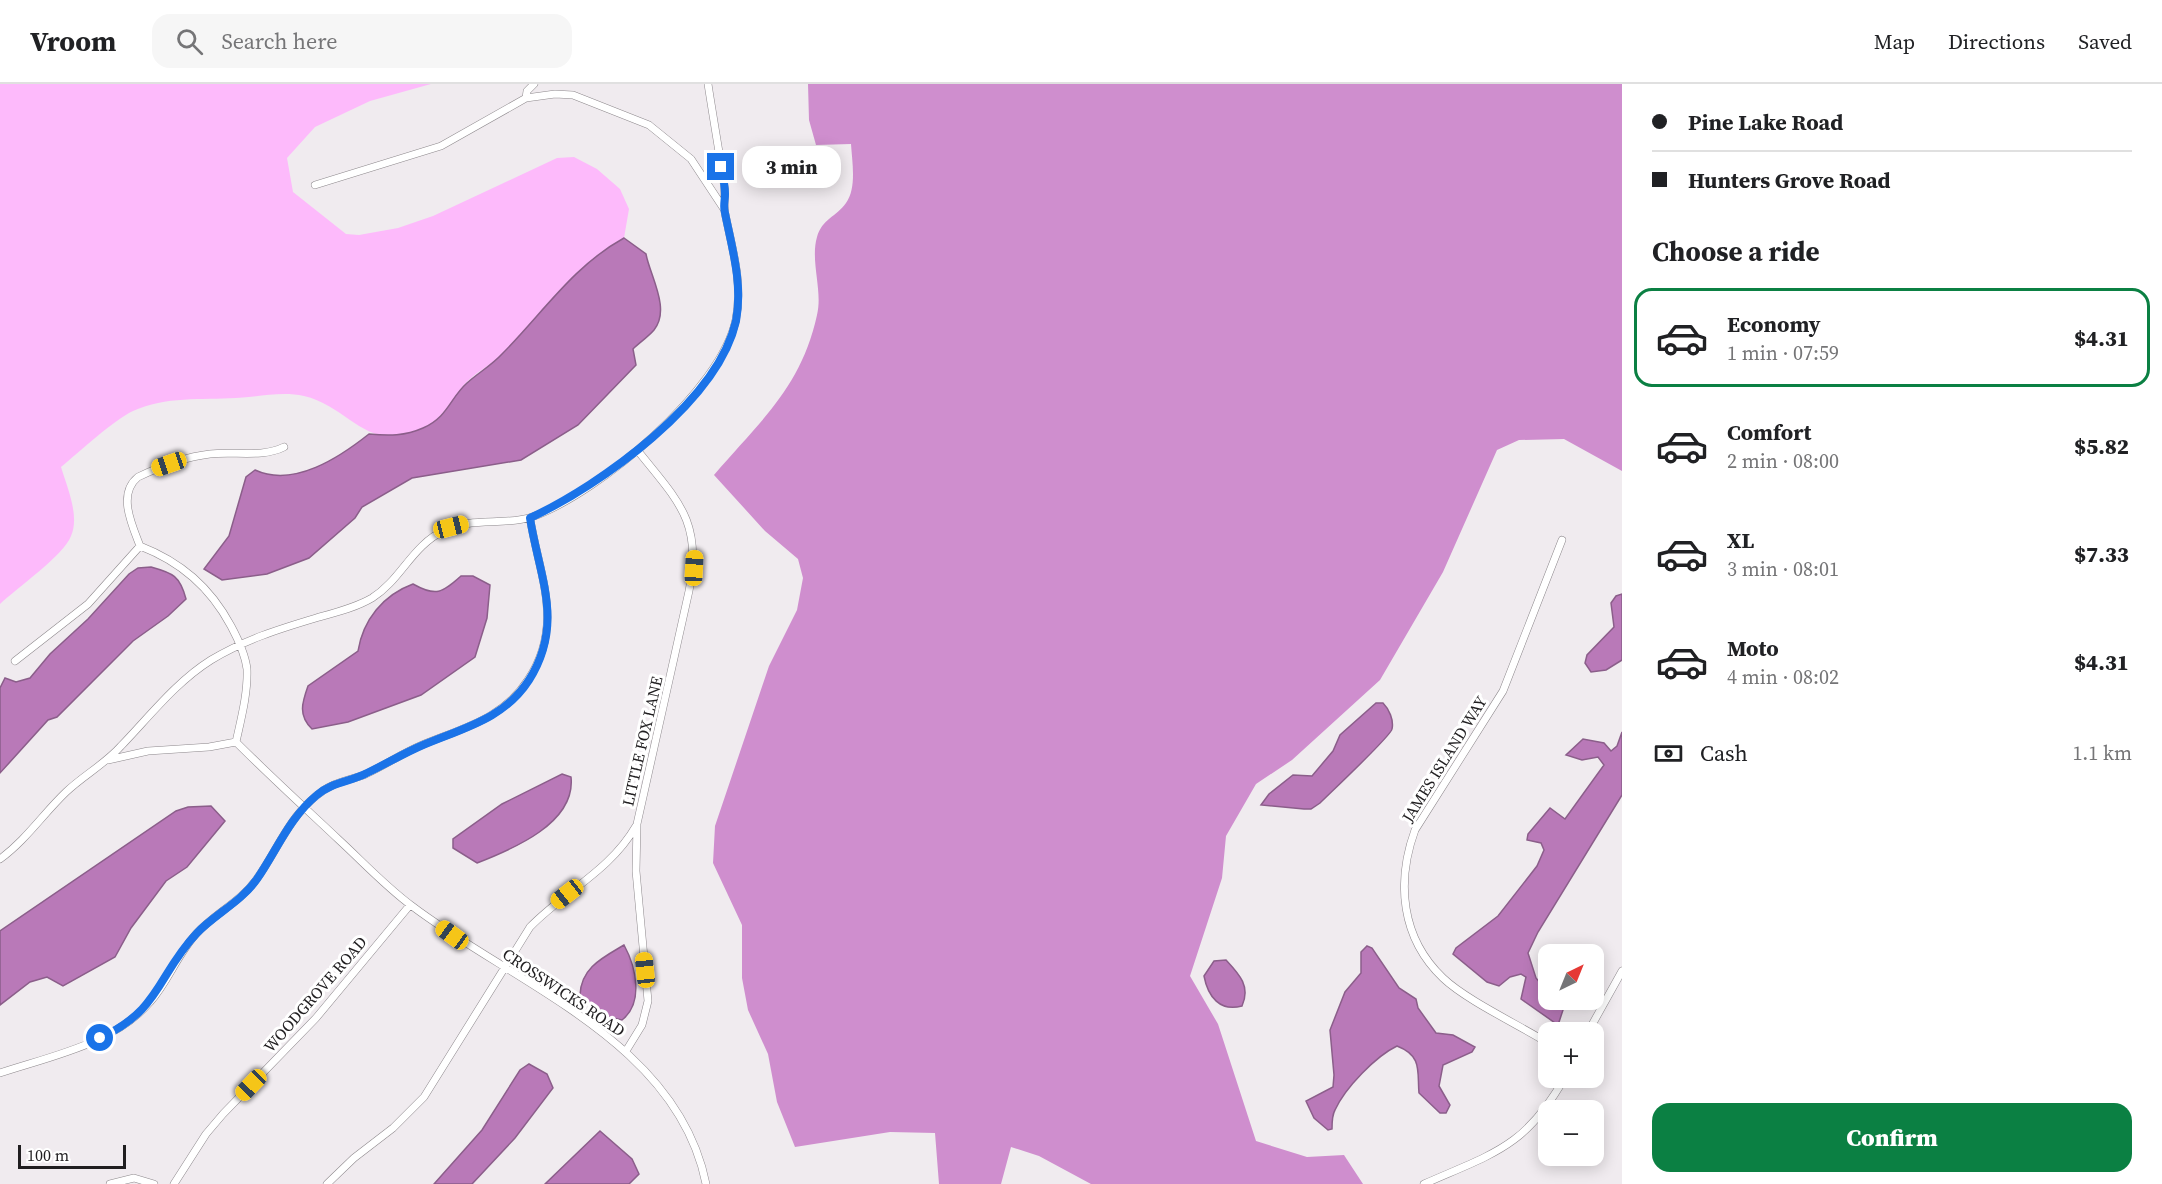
<!DOCTYPE html>
<meta charset="utf-8">
<style>
:root{--surface:#fff;--page:#f6f6f6;--text:#202124;--muted:#757577;--line:#e0e0e0;--accent:#0b8043}
body{margin:0;font-family:"Source Serif 4",serif;background:var(--page);color:var(--text);height:100vh;display:flex;flex-direction:column;font-size:22px;white-space:nowrap}
*{box-sizing:border-box;margin:0}
p{font-size:20px;color:var(--muted)}
.icon{flex:none;width:33px;height:33px;fill:none;stroke:currentColor;stroke-width:2;stroke-linecap:round;stroke-linejoin:round}
.map{position:relative;flex:1;overflow:hidden}
.drawer{display:flex;flex-direction:column;background:var(--surface);width:540px}
.drawer>*{flex:none}
.top-card{display:grid;align-content:center;height:132px;padding:0 30px;background:var(--surface)}
.needle{width:39px;rotate:43deg}
.fabs{position:absolute;left:1538px;top:860px;display:grid;gap:12px}
.fabs a{display:grid;place-items:center;width:66px;height:66px;border-radius:12px;background:var(--surface);box-shadow:0 3px 15px #0003;font-size:30px}
.scale{position:absolute;left:18px;bottom:15px;width:108px;box-sizing:border-box;padding-left:6px;border:3px solid #201e20;border-top:0;font-size:16px;line-height:21px;white-space:nowrap;color:#201e20;-webkit-text-stroke:4px #fff;paint-order:stroke}
.end{position:absolute;width:27px;height:27px;margin:-14px;border:8px solid #1a73e8;background:#fff;box-shadow:0 0 0 3px #fff}
.from{border-radius:50%}
.bubble{position:absolute;height:42px;border-radius:18px;background:var(--surface);box-shadow:0 3px 15px #0003;font-size:20px;font-weight:800;line-height:42px;text-align:center}
.car{position:absolute;width:18px;height:36px;margin:-18px -9px;border-radius:8px;box-shadow:0 0 4px 2px #0007;background:linear-gradient(#f5c518 24%,#345 0 40%,#f5c518 0 76%,#345 0 86%,#f5c518 0)}
.top-card b{display:flex;align-items:center;gap:21px;height:57px;font-size:22px}
.top-card b+b{border-top:2px solid var(--line)}
.top-card i{width:15px;height:15px;background:var(--text)}
ul{padding:0;list-style:none}
li{display:flex;align-items:center;gap:18px;height:99px;margin:0 12px 9px;padding:0 18px;border:3px solid transparent;border-radius:18px}
li div{flex:1}
li b{display:block;font-size:22px}
li em{font-style:normal;font-weight:800}
li.selected{border-color:var(--accent)}
li>.icon{width:54px;height:54px;stroke-width:1.5}
h2{padding:0 30px;font-size:27px;line-height:72px}
.pay{display:flex;align-items:center;gap:15px;height:66px;padding:0 30px;font-size:22px}
.pay p{margin-inline-start:auto}
.button{display:flex;gap:12px;margin-top:auto;padding:12px 30px}
.button a{flex:1;height:69px;border-radius:18px;background:var(--accent);color:#fff;font-size:24px;font-weight:800;line-height:69px;text-align:center}
header{display:flex;align-items:center;gap:36px;box-sizing:border-box;height:84px;padding:0 30px;background:var(--surface);border-bottom:2px solid var(--line)}
header strong{font-size:28px}
nav{display:flex;gap:33px;margin-inline-start:auto;font-size:21px}
.search{width:420px;height:54px;background:var(--page);display:flex;align-items:center;gap:15px;box-sizing:border-box;padding:0 21px;border-radius:18px;color:var(--muted);font-size:22px}
main{display:flex;flex:1;min-height:0}
.map>svg:first-child{display:block}
</style>
<header>
<strong>Vroom</strong>
<div class="search"><svg class="icon" aria-label="search" viewBox="0 0 24 24"><circle cx="10" cy="10" r="6"/><path d="M15 15l6 6"/></svg>Search here</div>
<nav><a>Map</a><a>Directions</a><a>Saved</a></nav>
</header>
<main>
<div class="map">
<svg width="1622" height="1100" viewBox="0 0 1622 1100">
<rect width="100%" height="100%" fill="#f0ebef"/>
<path fill="#fdbafb" d="M0 0H431L370 17 315 43 287 74 293 108 346 150 359 151 398 144 433 132 557 74 574 73 597 85 620 105 629 125 624 154C573 182 542 229 503 270 491 281 474 289 464 301 451 317 444 333 424 344 367 372 351 323 304 312 281 307 259 313 236 314 201 316 166 312 133 327 115 335 78 369 61 383 67 403 80 432 71 452 64 471 17 504 0 520Z"/>
<path fill="#cf8ece" d="M808 0H1622V387L1564 355 1519 356 1497 366 1443 488 1380 596 1292 676 1256 700 1226 752 1222 794 1190 892 1218 940 1256 1057 1307 1073 1344 1071 1363 1100H1091L1039 1072 1011 1063 1001 1100H939L935 1049 890 1048 795 1063 777 1018 768 970 748 926 742 894V841L713 779 715 742 769 582 797 526 803 494 798 475 765 447 714 391C760 337 801 304 817 231 823 207 810 177 817 153 822 135 836 133 846 119 857 104 852 77 851 60L816 61 809 36Z"/>
<path fill="#b979b8" stroke="#8b5e8a" stroke-width="1.5" d="M624 154 646 170C650 192 671 225 654 246 648 253 639 259 633 265L636 281 578 341 521 376 412 394 362 423 355 434 309 474 267 490 222 496 204 485 229 452 246 393 255 386C294 404 340 373 369 350 389 352 405 352 423 344 448 333 450 314 467 299 478 289 492 281 502 270 542 230 573 182 624 154Z
M151 483C173 489 180 492 186 515L168 532 133 557 57 633 48 636 0 689V604L5 594 16 598 30 594 50 570 88 535 129 490 138 484Z
M461 492H473L490 501 487 534 475 573 421 611 348 638 312 645C298 631 302 619 308 602L358 567C363 536 383 511 413 500 436 513 442 509 461 492Z
M1622 510V576L1606 586 1591 588 1585 579 1587 571 1614 543 1611 519 1616 512Z
M1376 619H1383C1389 625 1394 636 1392 645 1391 652 1330 709 1320 719L1311 725H1304L1261 721 1269 710 1293 691 1312 692 1333 667 1340 651Z
M1622 648V711L1538 848 1528 869 1536 894 1548 909V915H1553L1563 926 1558 941 1521 915 1526 893 1521 890 1510 893 1499 902 1487 898 1453 870 1456 864 1498 832 1537 782 1544 766 1541 759 1527 756 1528 750 1550 724 1565 735 1604 681 1598 673 1582 676 1566 671 1583 655 1604 659 1611 667 1617 662Z
M562 690 571 693C576 739 513 765 477 779L453 764V755L502 720Z
M211 722 225 737 187 783 166 797 131 844 115 873 63 902 47 893 30 898 0 921V847L176 727 188 723Z
M624 861C636 883 644 919 622 936L604 932 580 911C581 884 602 874 624 861Z
M1367 862 1372 864 1399 904 1416 915 1418 924 1436 949 1453 951 1475 963 1472 968 1443 981 1439 1002 1450 1021 1446 1029H1440L1419 1009C1417 988 1423 972 1397 962 1376 972 1345 1004 1335 1026 1332 1031 1332 1039 1332 1045L1328 1046 1314 1034 1306 1017 1333 1003 1334 991 1330 946 1345 908 1361 889V868Z
M1226 876C1239 890 1251 902 1242 922 1220 928 1208 913 1204 892L1214 877Z
M529 980 547 990 553 1004 515 1054 472 1100H434L482 1046 520 986Z
M600 1047 632 1075 639 1090 629 1100H545Z"/>
<g fill="none" stroke-linecap="round" stroke-linejoin="round">
<defs>
<path id="street" d="M526 14 555 10 573 11 649 41 691 75 724 125
M315 101 441 62 526 14 527 7 534 0
M284 363C262 374 234 367 210 370 184 373 161 382 138 393 117 410 132 441 140 462 181 478 210 503 231 542 238 555 245 569 247 585 248 609 241 635 236 658 269 691 304 723 338 755 362 777 385 802 412 822 516 901 678 958 706 1100
M15 577 88 520 140 462
M108 676 148 667 209 663 236 658
M0 775C26 756 43 730 66 708 84 691 105 680 121 662 150 632 176 598 211 576 244 556 279 545 316 534 334 529 355 524 372 514 401 496 412 461 445 446 472 433 504 442 532 433 599 409 722 306 736 235 743 198 732 164 725 129 723 120 726 110 724 100 719 66 713 33 708 0
M1588 948 1622 887
M1548 959C1519 941 1466 916 1443 894 1401 854 1396 798 1415 746L1503 607 1562 456
M626 967 642 941 648 917 636 787 637 740 689 507C703 438 678 417 638 367
M0 989C51 972 114 960 150 918 168 898 177 871 196 850 214 830 240 818 256 796 279 764 290 729 324 706 337 697 352 696 366 690 385 681 403 669 422 661 463 644 503 635 528 596 565 540 539 491 530 434
M110 1100 134 1094 154 1100
M174 1100 206 1050 223 1030 316 934 410 821
M327 1100 354 1074 393 1044 424 1013 530 843C565 807 610 787 636 742
M1424 1100C1494 1069 1526 1063 1565 993"/>
</defs>
<use href="#street" stroke="#8d888c" stroke-width="8"/>
<use href="#street" stroke="#fff" stroke-width="7"/>
</g>
<g fill="none" stroke-linecap="round" stroke-linejoin="round">
<path stroke="#1a73e8" stroke-width="8" d="M100 954C161 926 157 891 197 849 215 830 241 818 257 795 277 766 289 734 317 711 332 698 350 698 367 689 386 680 404 669 423 661 463 644 504 635 529 596 565 539 539 492 530 434 601 401 718 317 736 237 743 200 732 164 725 129 723 122 725 117 725 110 725 102 723 92 721 83"/>
</g>
<g text-anchor="middle" stroke-width="6" stroke-linejoin="round" paint-order="stroke">
<g font-size="16" fill="#201e20" stroke="#fff">
<text transform="translate(642 657) rotate(-77)" y="6">LITTLE FOX LANE</text>
<text transform="translate(1444 675) rotate(-58)" y="6">JAMES ISLAND WAY</text>
<text transform="translate(564 908) rotate(34)" y="6">CROSSWICKS ROAD</text>
<text transform="translate(315 910) rotate(-49)" y="6">WOODGROVE ROAD</text>
</g>
</g>
</svg>
<div class="fabs">
<a><svg class="needle" viewBox="-14 -14 28 28"><path d="M0-13l5 13h-10z" fill="#e53935"/><path d="M0 13l5-13h-10z" fill="#757577"/></svg></a>
<a>+</a>
<a>−</a>
</div>
<div class="scale">100 m</div>
<i class="end from" style="left:100px;top:954px"></i>
<i class="end" style="left:721px;top:83px"></i>
<div class="bubble" style="left:742px;top:62px;width:99px">3 min</div>
<i class="car" style="left:169px;top:380px;rotate:251deg"></i>
<i class="car" style="left:451px;top:443px;rotate:76deg"></i>
<i class="car" style="left:694px;top:484px;rotate:3deg"></i>
<i class="car" style="left:567px;top:810px;rotate:232deg"></i>
<i class="car" style="left:452px;top:851px;rotate:306deg"></i>
<i class="car" style="left:645px;top:886px;rotate:354deg"></i>
<i class="car" style="left:251px;top:1001px;rotate:224deg"></i>
</div>
<section class="drawer">
<div class="top-card">
<b><i class="from"></i>Pine Lake Road</b>
<b><i></i>Hunters Grove Road</b>
</div>
<h2>Choose a ride</h2>
<ul>
<li class="selected"><svg class="icon" aria-label="car" viewBox="0 0 24 24"><path d="M5 17H2v-5l4-1 3-4h7l3 4 3 1v5h-3M9 17h6M6 11h13"/><circle cx="7" cy="17" r="2"/><circle cx="17" cy="17" r="2"/></svg><div><b>Economy</b><p>1 min · 07:59</p></div><em>$4.31</em></li>
<li><svg class="icon" aria-label="car" viewBox="0 0 24 24"><path d="M5 17H2v-5l4-1 3-4h7l3 4 3 1v5h-3M9 17h6M6 11h13"/><circle cx="7" cy="17" r="2"/><circle cx="17" cy="17" r="2"/></svg><div><b>Comfort</b><p>2 min · 08:00</p></div><em>$5.82</em></li>
<li><svg class="icon" aria-label="car" viewBox="0 0 24 24"><path d="M5 17H2v-5l4-1 3-4h7l3 4 3 1v5h-3M9 17h6M6 11h13"/><circle cx="7" cy="17" r="2"/><circle cx="17" cy="17" r="2"/></svg><div><b>XL</b><p>3 min · 08:01</p></div><em>$7.33</em></li>
<li><svg class="icon" aria-label="car" viewBox="0 0 24 24"><path d="M5 17H2v-5l4-1 3-4h7l3 4 3 1v5h-3M9 17h6M6 11h13"/><circle cx="7" cy="17" r="2"/><circle cx="17" cy="17" r="2"/></svg><div><b>Moto</b><p>4 min · 08:02</p></div><em>$4.31</em></li>
</ul>
<div class="pay"><svg class="icon" aria-label="cash" viewBox="0 0 24 24"><path d="M3 7h18v10H3z"/><circle cx="12" cy="12" r="2"/></svg>Cash<p>1.1 km</p></div>
<div class="button"><a>Confirm</a></div>
</section>
</main>
